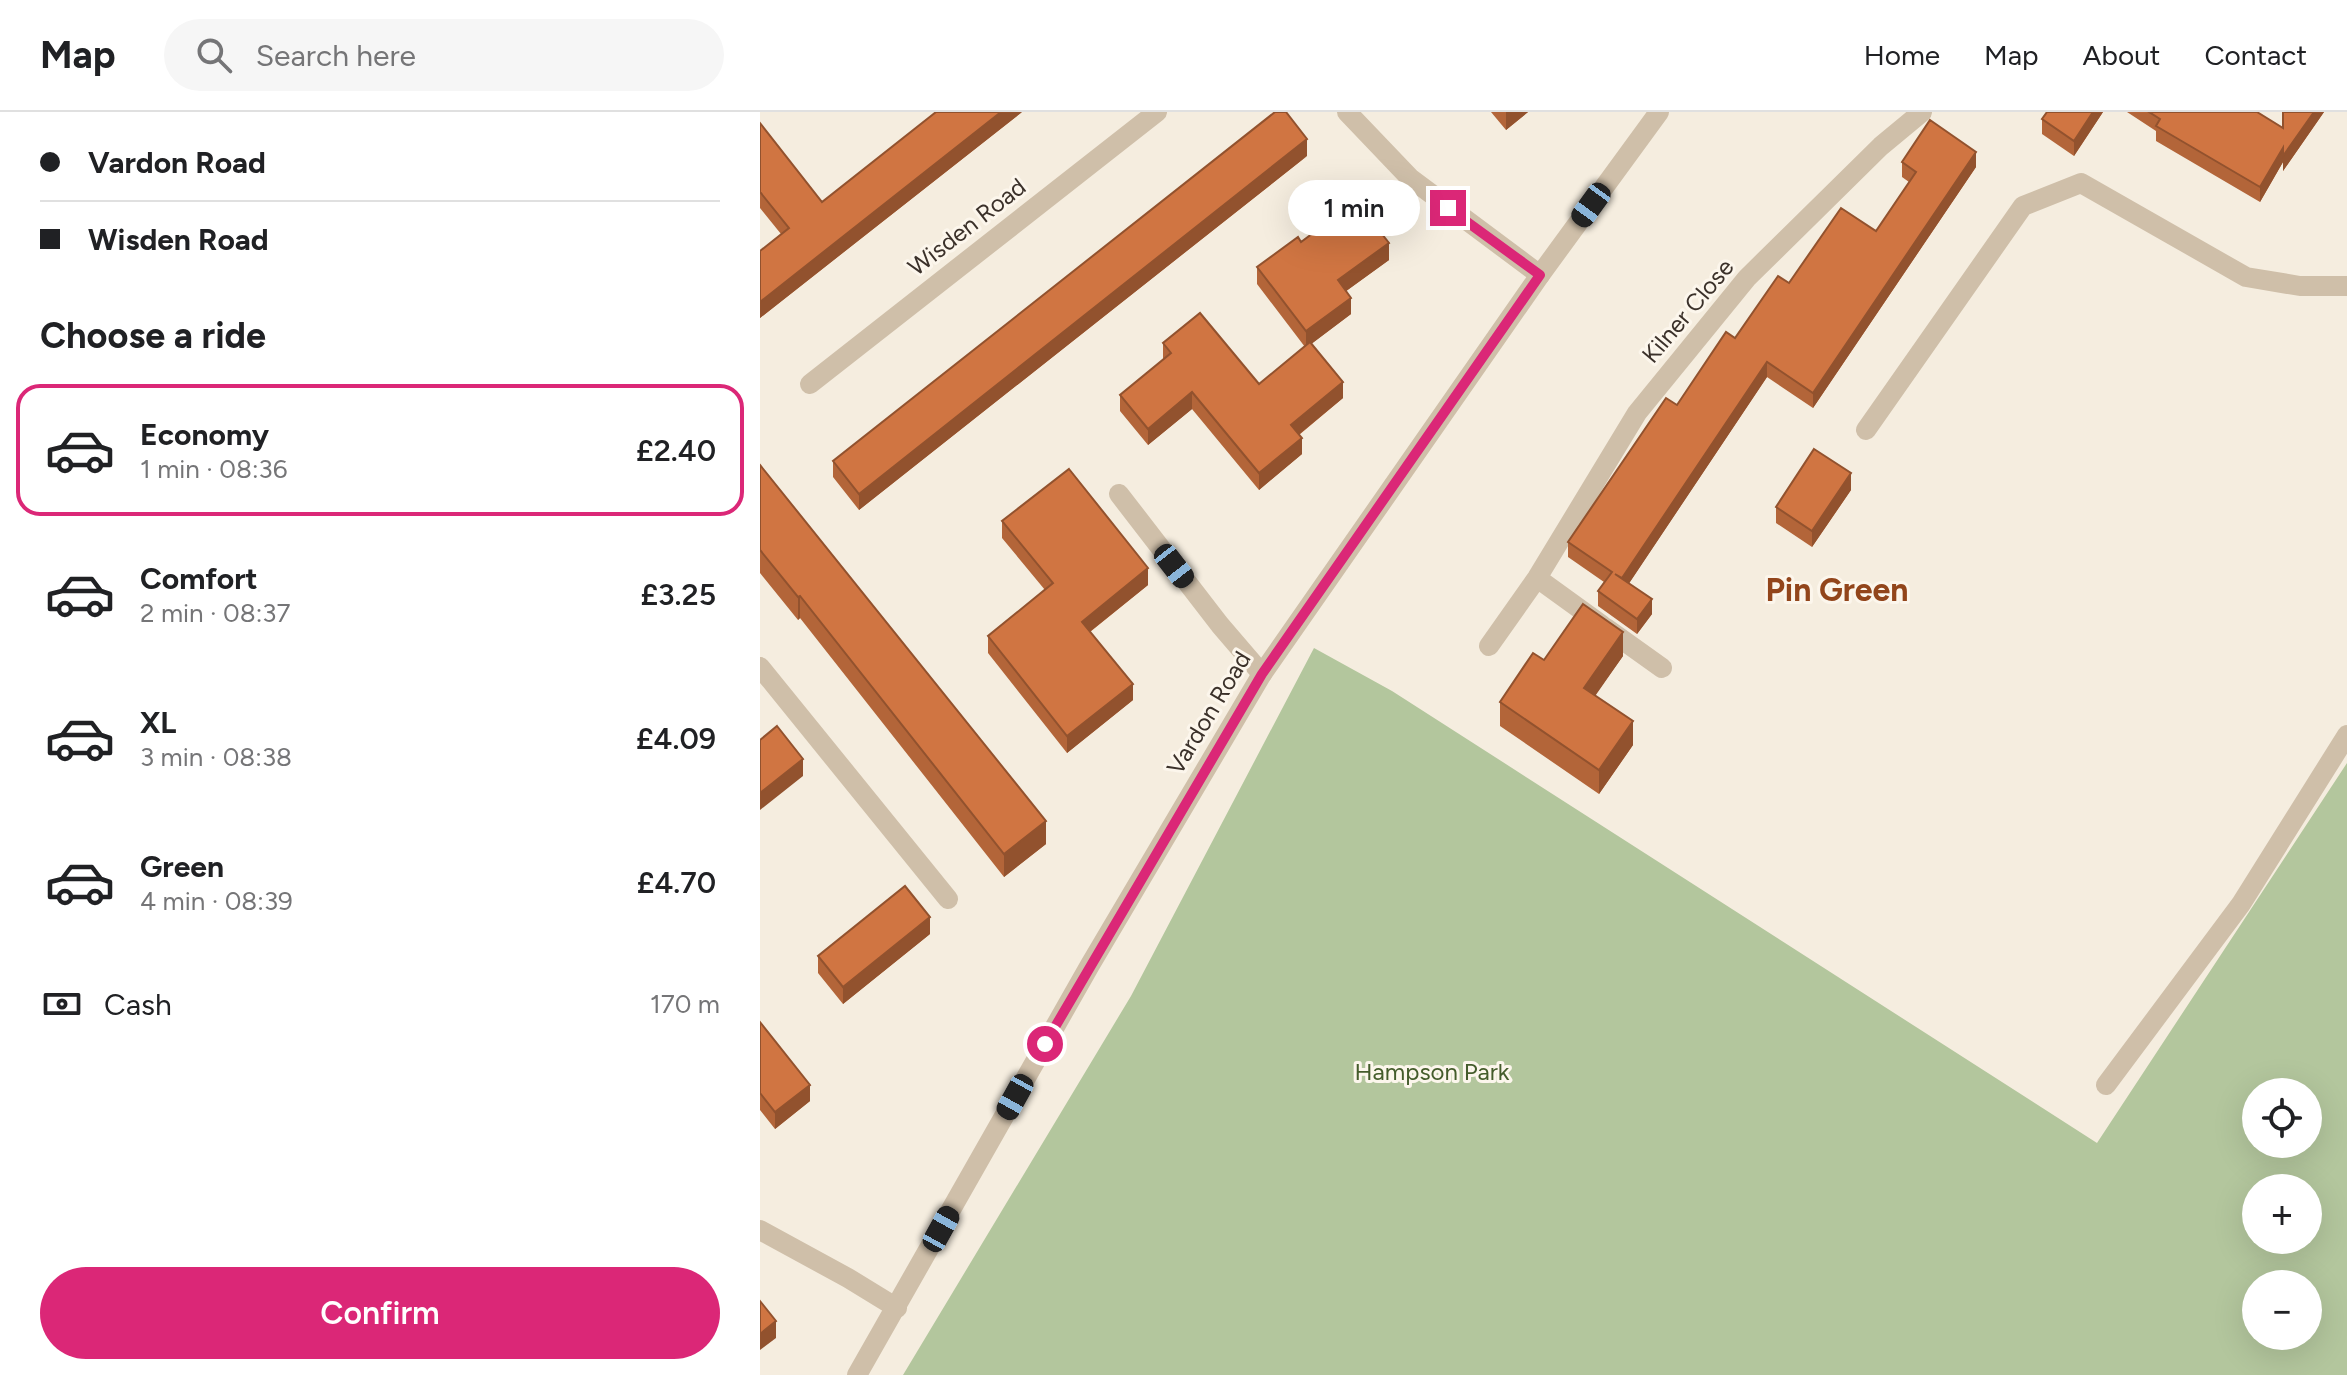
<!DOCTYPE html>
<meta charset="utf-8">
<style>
:root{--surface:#fff;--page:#f6f6f6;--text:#202124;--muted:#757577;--line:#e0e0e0;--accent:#db2777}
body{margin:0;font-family:Figtree,sans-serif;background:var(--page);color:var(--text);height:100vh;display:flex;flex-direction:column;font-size:30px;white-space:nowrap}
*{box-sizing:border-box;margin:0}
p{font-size:26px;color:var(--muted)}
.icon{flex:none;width:44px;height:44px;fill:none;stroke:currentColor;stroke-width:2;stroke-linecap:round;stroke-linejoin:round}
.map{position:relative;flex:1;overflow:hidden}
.drawer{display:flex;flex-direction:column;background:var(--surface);width:760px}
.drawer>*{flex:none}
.top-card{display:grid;align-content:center;height:176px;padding:0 40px;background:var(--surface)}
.controls{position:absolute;left:1482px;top:966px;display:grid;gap:16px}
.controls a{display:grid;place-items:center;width:80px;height:80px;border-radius:50%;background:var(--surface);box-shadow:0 8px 32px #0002;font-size:40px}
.end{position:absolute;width:36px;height:36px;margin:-18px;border:10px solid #db2777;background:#fff;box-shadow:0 0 0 4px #fff}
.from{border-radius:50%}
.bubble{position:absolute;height:56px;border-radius:28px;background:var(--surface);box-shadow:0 8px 32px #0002;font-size:26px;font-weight:600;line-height:56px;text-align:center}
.car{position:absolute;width:24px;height:48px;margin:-24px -12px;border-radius:10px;box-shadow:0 0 6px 2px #0007;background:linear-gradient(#222 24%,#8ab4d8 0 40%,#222 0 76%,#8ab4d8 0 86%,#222 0)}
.top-card b{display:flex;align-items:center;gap:28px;height:76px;font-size:30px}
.top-card b+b{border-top:2px solid var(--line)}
.top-card i{width:20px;height:20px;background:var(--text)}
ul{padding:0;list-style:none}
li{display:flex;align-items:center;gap:24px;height:132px;margin:0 16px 12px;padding:0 24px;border:4px solid transparent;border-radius:24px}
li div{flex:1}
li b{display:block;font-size:30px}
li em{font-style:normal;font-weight:600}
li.selected{border-color:var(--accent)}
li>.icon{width:72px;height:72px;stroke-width:1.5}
h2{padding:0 40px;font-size:36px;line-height:96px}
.pay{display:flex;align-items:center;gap:20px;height:88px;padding:0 40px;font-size:30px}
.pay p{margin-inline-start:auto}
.button{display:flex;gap:16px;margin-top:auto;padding:16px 40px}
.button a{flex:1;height:92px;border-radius:48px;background:var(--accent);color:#fff;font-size:32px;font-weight:600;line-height:92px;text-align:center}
header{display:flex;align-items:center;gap:48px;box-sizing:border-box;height:112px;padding:0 40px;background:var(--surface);border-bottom:2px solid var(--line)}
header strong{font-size:38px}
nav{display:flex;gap:44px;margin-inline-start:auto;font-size:28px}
.search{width:560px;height:72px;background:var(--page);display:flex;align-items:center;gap:20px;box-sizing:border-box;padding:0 28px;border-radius:44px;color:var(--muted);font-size:30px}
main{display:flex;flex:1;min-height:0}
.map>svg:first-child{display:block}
</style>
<header>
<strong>Map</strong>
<div class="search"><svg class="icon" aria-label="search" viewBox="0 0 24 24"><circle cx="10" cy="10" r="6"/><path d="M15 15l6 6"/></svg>Search here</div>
<nav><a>Home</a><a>Map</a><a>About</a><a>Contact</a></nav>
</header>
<main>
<section class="drawer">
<div class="top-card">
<b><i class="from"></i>Vardon Road</b>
<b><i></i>Wisden Road</b>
</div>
<h2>Choose a ride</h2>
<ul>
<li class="selected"><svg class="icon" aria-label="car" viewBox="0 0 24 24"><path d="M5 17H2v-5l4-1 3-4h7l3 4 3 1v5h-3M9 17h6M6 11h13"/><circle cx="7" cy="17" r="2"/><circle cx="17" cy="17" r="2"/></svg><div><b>Economy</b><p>1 min · 08:36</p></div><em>£2.40</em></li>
<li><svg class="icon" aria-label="car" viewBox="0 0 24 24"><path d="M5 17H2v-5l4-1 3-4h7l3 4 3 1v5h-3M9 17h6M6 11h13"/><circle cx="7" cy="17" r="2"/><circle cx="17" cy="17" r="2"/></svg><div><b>Comfort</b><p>2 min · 08:37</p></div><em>£3.25</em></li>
<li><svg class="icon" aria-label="car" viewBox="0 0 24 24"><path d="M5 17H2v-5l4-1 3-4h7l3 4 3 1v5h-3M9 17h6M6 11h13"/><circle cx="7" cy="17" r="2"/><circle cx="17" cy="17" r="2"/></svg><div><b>XL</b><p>3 min · 08:38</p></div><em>£4.09</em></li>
<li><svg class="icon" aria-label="car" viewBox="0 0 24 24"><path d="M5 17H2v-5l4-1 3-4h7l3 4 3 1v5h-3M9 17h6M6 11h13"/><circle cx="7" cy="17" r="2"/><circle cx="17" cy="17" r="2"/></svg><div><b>Green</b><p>4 min · 08:39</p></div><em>£4.70</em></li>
</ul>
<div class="pay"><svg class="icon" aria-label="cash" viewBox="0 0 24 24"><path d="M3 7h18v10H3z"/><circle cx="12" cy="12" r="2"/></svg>Cash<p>170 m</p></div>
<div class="button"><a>Confirm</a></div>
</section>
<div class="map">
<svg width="1587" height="1263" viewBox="0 0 1587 1263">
<rect width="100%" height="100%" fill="#f5eddf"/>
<path fill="#b3c69d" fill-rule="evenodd" d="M554 536 632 579 1337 1031 1587 651V1263H143L371 884ZM1496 980H1548V1032H1496ZM1496 1076H1548V1128H1496ZM1496 1172H1548V1224H1496Z"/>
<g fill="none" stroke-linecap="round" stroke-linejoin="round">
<path stroke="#cfbfa9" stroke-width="20" d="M1106 318 1263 94 1321 71 1486 165 1540 174H1587
M846 516 902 556
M1346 973 1481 792 1587 623"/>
<path stroke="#cfbfa9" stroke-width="20" d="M587 0 650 66 780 163
M50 272 397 0
M359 382 460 513 502 562
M777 466 842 513
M729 534 777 466 877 301 987 166 1121 34 1162 0
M0 555 188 787
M0 1118 88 1166 137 1196"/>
<path stroke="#cfbfa9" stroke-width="20" d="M97 1263 330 853 502 562 780 163 899 0"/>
</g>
<path fill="#b36539" d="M262 0 0 206V139L21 122 0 96V11L62 90Z
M731 0H768L746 18Z
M1287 0H1343L1314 44 1282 22V7Z
M1367 0H1497L1523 16V0H1564L1523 59V50L1500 90 1396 29V19Z
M547 44 99 398 73 365V349Z
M1142 50 1216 55 1053 296 1007 265 869 471 892 502 877 522 838 494V479L844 470 808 445V430L917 293 975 226 1029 171 1116 119 1149 70 1142 65Z
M541 130 629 148 586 179 591 202 551 232 583 286 539 323 542 342 499 378 432 297 388 333 360 299V283L403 248V231L499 272 545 235 497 172V155Z
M0 353 286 732 244 765 40 506 38 508 0 461Z
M1091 378 1052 435 1016 411V395Z
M242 409 388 473 330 520 373 588 307 641 228 541V524L285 478 242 426Z
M863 544 835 583 873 633 839 682 740 614V590L784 548Z
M170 822 83 892 58 861V844Z
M0 910 50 989 15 1017 0 998Z"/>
<path fill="#92522e" d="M241 0H262L0 206V190Z
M746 0H768L746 18Z
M1333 0H1343L1314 44V29Z
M1554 0H1564L1523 59V50L1500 90V75L1523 36Z
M547 27V44L99 398V382Z
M1216 40V55L1053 296V281Z
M629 131V148L578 185V168Z
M591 186V202L546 236V219Z
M1007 250V265L862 482V466Z
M583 270V286L531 329V313Z
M432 280V297L388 333V317Z
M542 326V342L499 378V361Z
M1091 361V378L1052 435V419Z
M388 456V473L322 526V510Z
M40 484V506L38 508V485Z
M892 487V502L877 522V507Z
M863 520V544L824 600V576Z
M373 572V588L307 641V624Z
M873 609V633L839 682V658Z
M43 647V664L0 698V681Z
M286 709V732L244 765V742Z
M170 805V822L83 892V875Z
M50 973V989L15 1017V1000Z
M16 1209V1226L0 1238V1222Z"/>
<path fill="#d07542" stroke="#92522e" stroke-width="2" d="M176 0H241L0 190V139L29 116 0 80V11L62 90Z
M515 0H526L547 27 99 382 73 349Z
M1287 0H1333L1314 29 1282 7Z
M1389 0H1497L1523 16V0H1554L1523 44V36L1500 75 1396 14 1400 7Z
M1170 8 1216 40 1053 281 1007 250 862 466 855 462 892 487 877 507 838 479 852 460 808 430 906 286 917 293 966 220 975 226 1018 164 1029 171 1081 96 1116 119 1156 60 1142 50Z
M596 89 629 131 578 168 591 186 546 219 497 155 538 125 541 130Z
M440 201 499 272 550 230 583 270 531 313 542 326 499 361 432 280 388 317 360 283 411 241 403 231Z
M1054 337 1091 361 1052 419 1016 395Z
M0 353 286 709 244 742 40 484 38 485 0 438Z
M309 357 388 456 322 510 373 572 307 624 228 524 293 471 242 409Z
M823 492 863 520 824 576 873 609 839 658 740 590 773 541 784 548Z
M17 614 43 647 0 681V628Z
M145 774 170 805 83 875 58 844Z
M0 910 50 973 15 1000 0 981Z
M0 1189 16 1209 0 1222Z"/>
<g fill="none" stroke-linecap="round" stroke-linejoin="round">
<path stroke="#db2777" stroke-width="10" d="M285 932 502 562 780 163 688 96"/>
</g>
<g text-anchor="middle" stroke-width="6" stroke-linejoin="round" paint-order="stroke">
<g font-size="24" fill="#3b312a" stroke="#fcf6ec">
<text transform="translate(207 115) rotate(-38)" y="8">Wisden Road</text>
<text transform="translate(928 199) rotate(-50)" y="8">Kilner Close</text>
<text transform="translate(449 601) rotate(-59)" y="8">Vardon Road</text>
</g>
<g font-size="24" fill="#445c2b" stroke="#fcf6ec">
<text x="672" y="968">Hampson Park</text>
</g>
<g font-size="32" font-weight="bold" fill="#92451b" stroke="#fcf6ec">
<text x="1077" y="489">Pin Green</text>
</g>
</g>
</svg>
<div class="controls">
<a><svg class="icon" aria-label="locate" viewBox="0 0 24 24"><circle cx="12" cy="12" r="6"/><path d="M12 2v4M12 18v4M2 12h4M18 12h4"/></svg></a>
<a>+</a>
<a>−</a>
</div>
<i class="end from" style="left:285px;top:932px"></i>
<i class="end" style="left:688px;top:96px"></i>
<div class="bubble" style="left:528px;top:68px;width:132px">1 min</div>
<i class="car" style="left:831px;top:93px;rotate:216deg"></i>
<i class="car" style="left:414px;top:454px;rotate:142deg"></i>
<i class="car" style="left:255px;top:985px;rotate:209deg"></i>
<i class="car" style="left:181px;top:1117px;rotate:29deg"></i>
</div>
</main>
